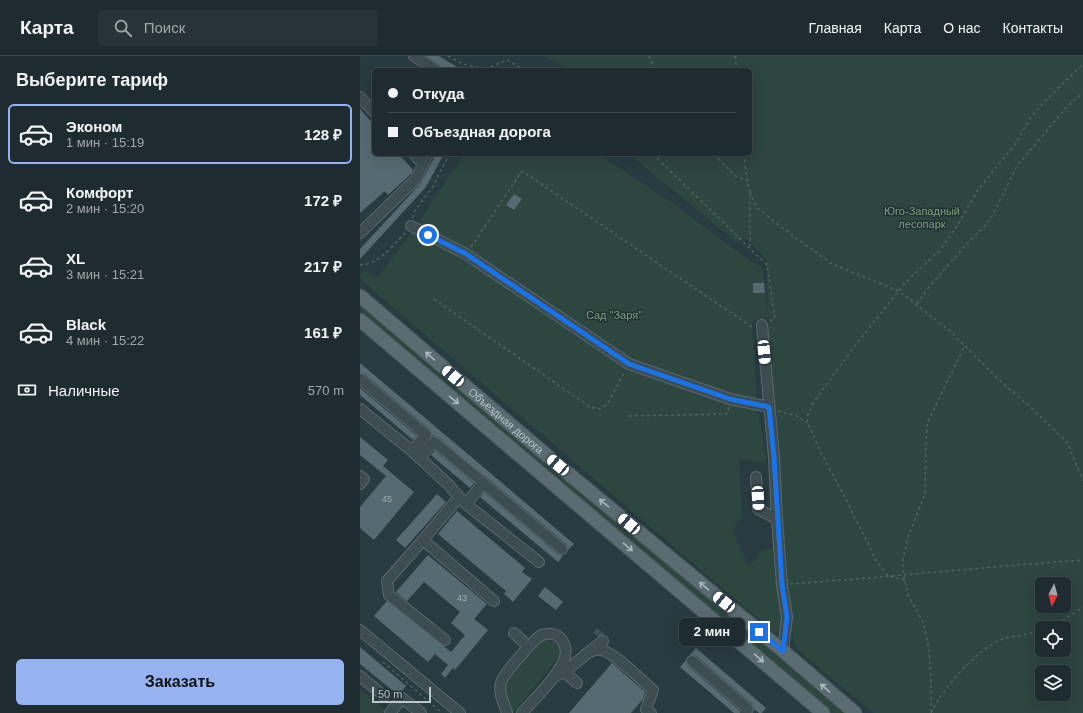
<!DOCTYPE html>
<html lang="ru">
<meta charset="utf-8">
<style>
:root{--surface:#1e2c31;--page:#263439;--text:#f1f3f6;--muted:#a1a7ab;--line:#3c484d;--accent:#95b2f1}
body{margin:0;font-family:Helvetica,sans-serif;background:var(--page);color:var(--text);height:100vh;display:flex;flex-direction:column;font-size:15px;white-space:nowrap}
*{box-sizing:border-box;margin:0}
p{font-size:13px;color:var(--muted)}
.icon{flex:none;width:22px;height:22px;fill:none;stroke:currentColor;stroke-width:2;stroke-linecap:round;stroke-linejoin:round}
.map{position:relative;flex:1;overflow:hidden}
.details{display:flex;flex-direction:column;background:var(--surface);width:360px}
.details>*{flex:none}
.guide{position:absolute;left:12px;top:12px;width:380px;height:88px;border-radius:6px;box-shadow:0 4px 16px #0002,0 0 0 1px var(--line);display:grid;align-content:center;height:88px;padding:0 16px;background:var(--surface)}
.needle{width:26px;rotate:186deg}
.fabs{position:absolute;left:675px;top:521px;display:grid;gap:8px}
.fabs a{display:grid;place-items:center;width:36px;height:36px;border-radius:6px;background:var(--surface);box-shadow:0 4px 16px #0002,0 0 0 1px var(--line);font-size:20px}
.scale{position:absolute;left:12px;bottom:10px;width:59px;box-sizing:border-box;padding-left:4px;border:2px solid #b9c6cb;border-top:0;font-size:11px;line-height:14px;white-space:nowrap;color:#b9c6cb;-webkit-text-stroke:3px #213136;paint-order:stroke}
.end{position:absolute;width:18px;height:18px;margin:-9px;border:5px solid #1a73e8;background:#fff;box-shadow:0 0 0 2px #fff}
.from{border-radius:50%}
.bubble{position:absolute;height:28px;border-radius:6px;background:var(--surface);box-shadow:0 4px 16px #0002,0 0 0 1px var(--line);font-size:13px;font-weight:600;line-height:28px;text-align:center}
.car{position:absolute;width:12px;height:24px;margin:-12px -6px;border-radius:5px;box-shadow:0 0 3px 1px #0007;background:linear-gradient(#fff 24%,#345 0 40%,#fff 0 76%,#345 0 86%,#fff 0)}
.guide b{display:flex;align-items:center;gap:14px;height:38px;font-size:15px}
.guide b+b{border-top:1px solid var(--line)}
.guide i{width:10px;height:10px;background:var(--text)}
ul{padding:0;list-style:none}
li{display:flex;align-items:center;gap:12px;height:60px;margin:0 8px 6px;padding:0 8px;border:2px solid transparent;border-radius:6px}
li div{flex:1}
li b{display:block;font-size:15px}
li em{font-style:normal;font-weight:600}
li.current{border-color:var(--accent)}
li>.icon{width:36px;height:36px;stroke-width:1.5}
h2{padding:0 16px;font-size:18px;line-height:48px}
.pay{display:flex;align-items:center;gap:10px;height:44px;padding:0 16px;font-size:15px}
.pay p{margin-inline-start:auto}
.button{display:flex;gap:8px;margin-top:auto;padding:8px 16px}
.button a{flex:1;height:46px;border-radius:6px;background:var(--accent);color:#111;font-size:16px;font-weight:600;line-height:46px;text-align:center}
header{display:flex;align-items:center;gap:24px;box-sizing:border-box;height:56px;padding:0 20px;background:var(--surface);border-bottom:1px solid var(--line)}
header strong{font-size:19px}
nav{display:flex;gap:22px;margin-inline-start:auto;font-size:14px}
.search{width:280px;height:36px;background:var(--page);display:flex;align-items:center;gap:10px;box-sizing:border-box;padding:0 14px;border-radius:6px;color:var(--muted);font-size:15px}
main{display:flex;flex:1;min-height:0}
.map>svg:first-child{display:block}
</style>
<header>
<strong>Карта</strong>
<div class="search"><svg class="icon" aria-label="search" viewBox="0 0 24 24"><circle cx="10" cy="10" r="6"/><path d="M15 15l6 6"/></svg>Поиск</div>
<nav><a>Главная</a><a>Карта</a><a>О нас</a><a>Контакты</a></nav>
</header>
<main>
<section class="details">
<h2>Выберите тариф</h2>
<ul>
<li class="current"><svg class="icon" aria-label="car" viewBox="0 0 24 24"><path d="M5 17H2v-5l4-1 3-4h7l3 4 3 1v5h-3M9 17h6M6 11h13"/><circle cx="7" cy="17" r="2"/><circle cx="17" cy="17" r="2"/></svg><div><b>Эконом</b><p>1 мин · 15:19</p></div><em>128 ₽</em></li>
<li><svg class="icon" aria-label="car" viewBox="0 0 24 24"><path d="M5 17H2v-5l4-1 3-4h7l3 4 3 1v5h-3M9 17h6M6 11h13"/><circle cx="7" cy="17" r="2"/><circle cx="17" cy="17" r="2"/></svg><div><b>Комфорт</b><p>2 мин · 15:20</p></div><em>172 ₽</em></li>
<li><svg class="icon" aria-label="car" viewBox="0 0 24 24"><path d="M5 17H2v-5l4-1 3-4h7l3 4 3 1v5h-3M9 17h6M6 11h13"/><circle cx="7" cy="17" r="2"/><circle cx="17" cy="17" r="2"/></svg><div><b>XL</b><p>3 мин · 15:21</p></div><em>217 ₽</em></li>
<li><svg class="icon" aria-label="car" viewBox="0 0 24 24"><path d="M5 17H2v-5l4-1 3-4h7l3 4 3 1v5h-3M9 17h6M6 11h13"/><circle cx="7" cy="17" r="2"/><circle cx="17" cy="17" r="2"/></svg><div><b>Black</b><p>4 мин · 15:22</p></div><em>161 ₽</em></li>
</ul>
<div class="pay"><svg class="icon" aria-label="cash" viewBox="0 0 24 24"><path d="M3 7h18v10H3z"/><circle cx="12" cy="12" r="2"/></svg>Наличные<p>570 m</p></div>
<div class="button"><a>Заказать</a></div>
</section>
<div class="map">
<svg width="723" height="657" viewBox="0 0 723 657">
<rect width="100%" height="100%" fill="#283b41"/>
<path fill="#2d463f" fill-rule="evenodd" d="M183 0H723V657H513L437 593 431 575 416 384 400 272 409 266V261L392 267 397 349 407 407 379 403 382 465H377L373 476 388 509 396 504 400 496 413 492 416 529 422 563V569L416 578 0 223V220L4 214 18 221 55 172 104 98H238L321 153 363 185 403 213 408 254 406 202 385 182 376 186 270 99 390 98V14H213ZM682 528H704V550H682ZM682 572H704V594H682ZM682 616H704V638H682Z
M0 244 483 657H470L0 254Z
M184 584C195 584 203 589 199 601L153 657 145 634V627L178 588Z
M0 633 25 654 23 657H0Z"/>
<path fill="#566a71" d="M66 0H79L102 14H86Z
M0 53 14 69V98H39L53 114 52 117 28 139 25 135 0 157Z
M76 98H84L66 131 0 203V193L61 127Z
M154 138 162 143 154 154 146 149Z
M393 227H404L405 237H393Z
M0 307 128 415 214 488 208 494 206 488 78 381 72 379 70 374 4 318 0 317Z
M0 332 57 380 53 384 0 339Z
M0 381 28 404 23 410 54 436 14 484 0 472V451L26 420 0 399Z
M75 395 114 427 110 432 71 399Z
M124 436 198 498 203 500 198 506 120 441Z
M77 438 86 446 45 492 36 484Z
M97 455 165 512 162 516 172 523 153 546 144 538 146 535 78 478Z
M68 499 127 548 114 563 128 574 95 614 93 612 85 622 81 618 88 609 75 598 68 606 14 560 27 545 91 596 105 579 91 567 100 556 64 526 47 545 36 536Z
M185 531 203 546 196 554 178 540Z
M0 591 46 630 41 636 37 638 0 608Z
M336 592 406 652 402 657H399L394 653 392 648 336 600 330 599Z
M326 604 328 610 379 654V657H374L320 611Z
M252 607 285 636 283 643 271 657H209Z"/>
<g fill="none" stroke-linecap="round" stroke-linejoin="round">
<path stroke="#3e5056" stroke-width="10" stroke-dasharray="10 5" stroke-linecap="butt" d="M237 580 241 575"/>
<defs>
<path id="minor" d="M54 0 76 14
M0 41 14 56
M54 98 63 108
M51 170 106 198 269 308 370 343 409 351
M0 177 56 123 68 98
M402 269 414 401 417 463
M0 323 66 379 52 395
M0 353 52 395 89 429 99 441 106 448 179 506
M59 402 74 386 118 422
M0 420 4 423 0 428
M396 421 398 453 417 463 422 529 427 561 423 595
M106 448 123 427 202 493
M63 484 134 545
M0 574 100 657
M154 577 168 590
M85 584 29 539 27 525 63 484 99 441
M226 598C231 595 235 593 241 594 253 595 282 625 293 634L286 653 291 657
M332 605 388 653 385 657
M204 616 217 627
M0 620 24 640
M196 620 204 616 243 585
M30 657 42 642 61 657
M147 657C144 647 137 635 142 624 145 617 175 581 182 579 199 573 210 589 204 604 195 624 176 641 162 657"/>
<g id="major">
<path id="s1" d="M0 240 198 409 423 595 495 657"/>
<path d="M0 264 463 657"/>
</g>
</defs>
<use href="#minor" stroke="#5a696e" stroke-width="12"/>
<use href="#major" stroke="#49585d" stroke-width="15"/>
<path stroke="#4c635e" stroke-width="1.5" stroke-dasharray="3 3" stroke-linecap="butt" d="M88 0 103 8 125 13
M289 0 296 14
M375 0 377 14
M126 14V13L147 4 165 14
M293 98 407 209 415 263 409 265
M354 98 375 120 386 124
M384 98 387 124 390 136V192
M390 136 396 151 421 171 472 208 539 235 590 275 638 323 669 350 707 386 723 425
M53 162 54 156 72 132 89 98
M111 191 162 115 392 271H394
M0 209C19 209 33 189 45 177
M74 243 230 351 240 353 248 347 265 315
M557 248 569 231 610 184 625 170 631 162 657 110 705 53 714 44 723 37
M418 355 437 360 447 367
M269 360 367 358 369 351
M545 524 528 520 515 503 508 486 495 463 489 449 459 393 453 378 447 367 448 358 453 347 497 287 545 227 581 193 597 170 618 134 655 88 671 61 683 47 723 8
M430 528C528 521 625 511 723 504
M686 572 701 566 723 551
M23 606 82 657
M571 656V623L569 593 563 566 548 539 543 517V504L548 481 565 438 566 382 568 365 604 291
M571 657C584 631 616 594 643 583 650 580 660 580 667 578 672 577 677 575 682 573"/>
<use href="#minor" stroke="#3c4c51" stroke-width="10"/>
<use href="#major" stroke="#5a6c71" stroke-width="13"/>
</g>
<defs><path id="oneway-shaft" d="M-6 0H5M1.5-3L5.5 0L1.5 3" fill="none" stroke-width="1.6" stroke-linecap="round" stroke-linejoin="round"/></defs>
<g stroke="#abb8be">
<use href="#oneway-shaft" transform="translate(70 300) rotate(-139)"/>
<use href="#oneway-shaft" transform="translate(94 344) rotate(40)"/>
<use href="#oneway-shaft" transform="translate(244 447) rotate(-140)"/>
<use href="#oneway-shaft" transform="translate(268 491) rotate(40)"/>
<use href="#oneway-shaft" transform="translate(344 530) rotate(-140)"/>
<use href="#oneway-shaft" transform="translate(399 602) rotate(41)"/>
<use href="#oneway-shaft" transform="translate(465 632) rotate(-139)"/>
</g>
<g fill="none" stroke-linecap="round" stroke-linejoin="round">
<path stroke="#1a73e8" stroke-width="5" d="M68 179 106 198 269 308 370 343 409 351 414 401 422 529 427 561 423 595 399 576"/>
</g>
<g text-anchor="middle" stroke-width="3" stroke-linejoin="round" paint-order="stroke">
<g font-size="9" fill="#a0afb4">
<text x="27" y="446">45</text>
<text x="102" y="545">43</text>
</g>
<g font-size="11" fill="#7da079" stroke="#213136">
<text x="562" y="159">Юго-Западный<tspan x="562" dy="13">лесопарк</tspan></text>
<text x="254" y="263">Сад "Заря"</text>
</g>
<g font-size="11" fill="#b9c6cb" stroke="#213136">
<text dy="4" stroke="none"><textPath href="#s1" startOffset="192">Объездная дорога</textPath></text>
</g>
</g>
</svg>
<div class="fabs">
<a><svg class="needle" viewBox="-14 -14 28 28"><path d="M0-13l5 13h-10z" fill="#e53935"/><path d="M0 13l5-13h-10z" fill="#a1a7ab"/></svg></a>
<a><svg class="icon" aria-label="locate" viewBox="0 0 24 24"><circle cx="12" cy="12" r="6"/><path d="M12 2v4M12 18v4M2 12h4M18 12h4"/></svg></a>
<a><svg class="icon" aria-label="layers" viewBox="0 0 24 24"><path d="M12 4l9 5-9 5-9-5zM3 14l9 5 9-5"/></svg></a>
</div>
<div class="scale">50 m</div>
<i class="end from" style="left:68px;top:179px"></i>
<i class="end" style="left:399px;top:576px"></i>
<div class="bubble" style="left:319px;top:562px;width:66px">2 мин</div>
<i class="car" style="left:404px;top:296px;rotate:175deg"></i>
<i class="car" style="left:93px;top:320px;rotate:311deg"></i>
<i class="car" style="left:198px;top:409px;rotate:310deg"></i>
<i class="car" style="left:398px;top:442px;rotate:177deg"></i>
<i class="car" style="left:269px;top:468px;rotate:310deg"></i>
<i class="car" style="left:364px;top:546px;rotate:309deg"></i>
<div class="guide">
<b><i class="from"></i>Откуда</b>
<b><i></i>Объездная дорога</b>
</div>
</div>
</main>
